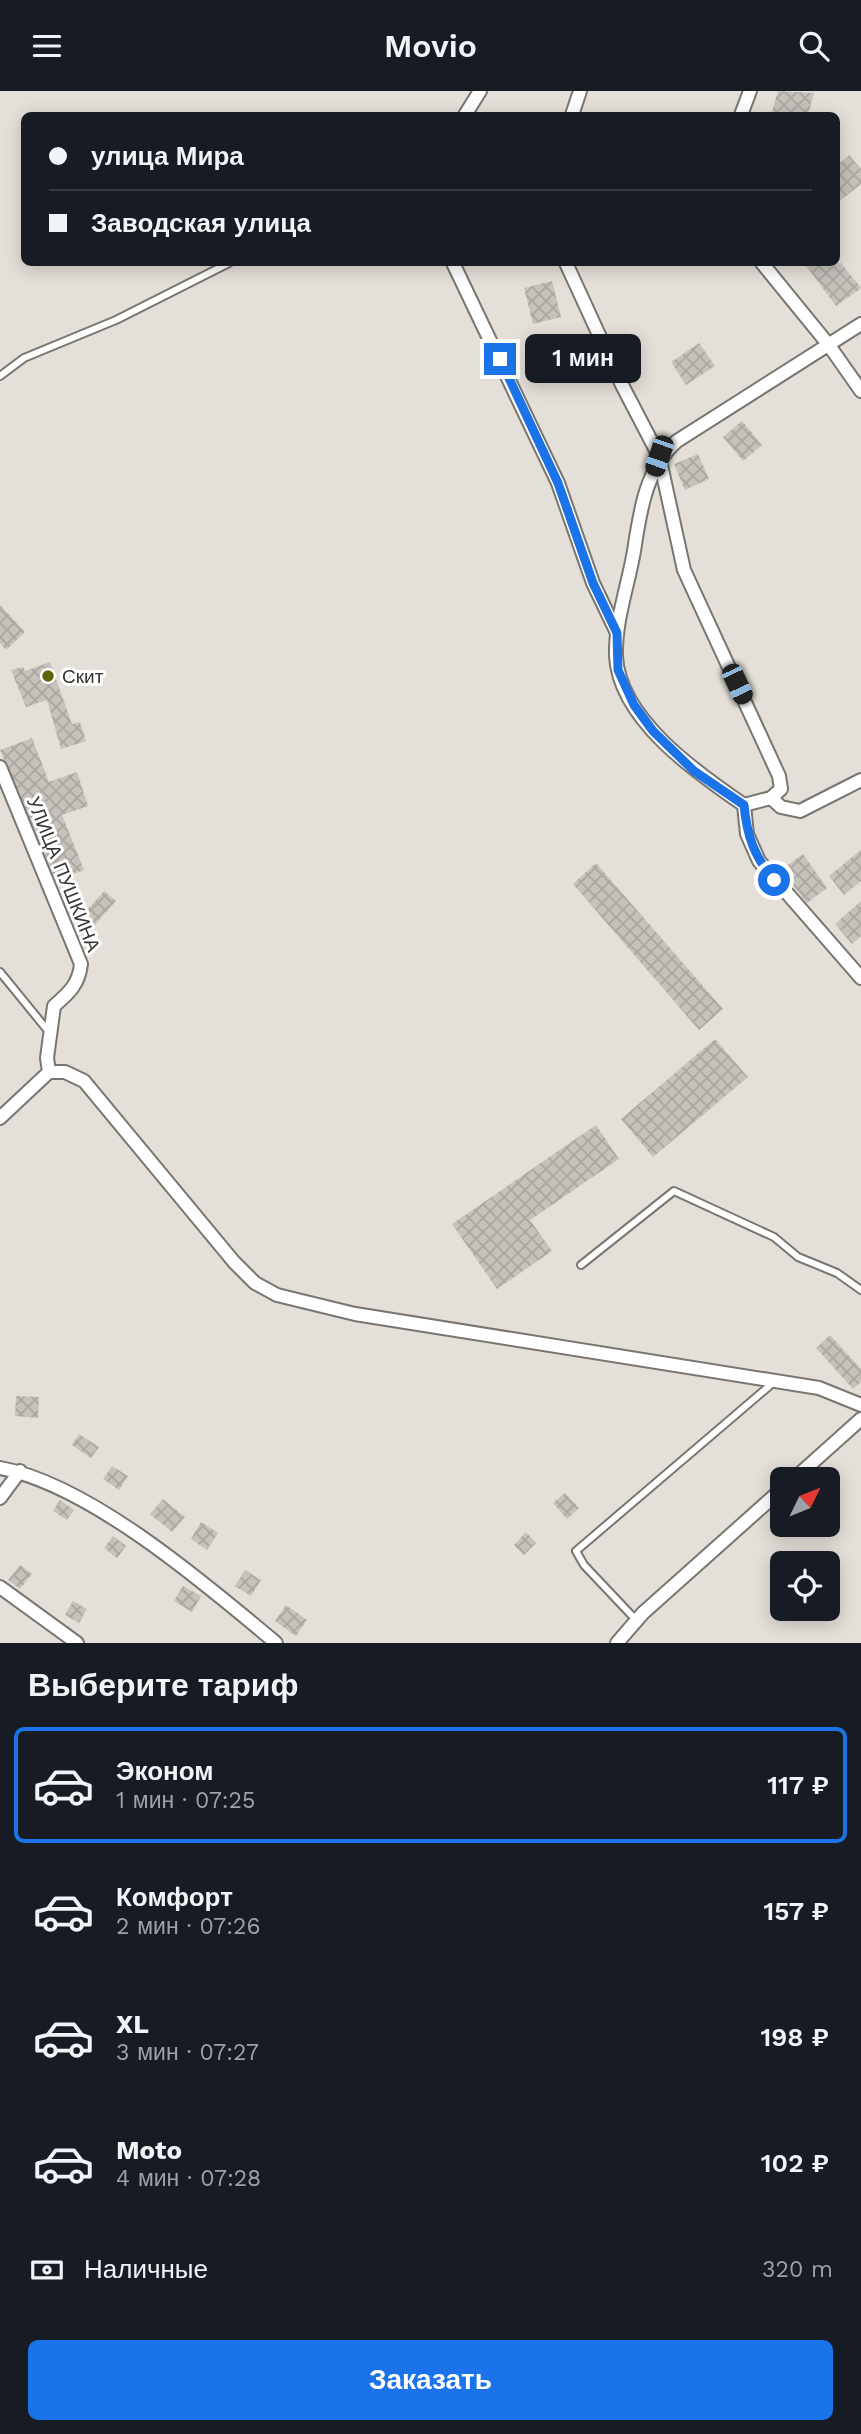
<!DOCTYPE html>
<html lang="ru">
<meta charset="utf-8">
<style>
:root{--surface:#171b24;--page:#242831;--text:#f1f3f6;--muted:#9ea1a6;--line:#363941;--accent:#1a73e8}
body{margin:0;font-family:"Work Sans",sans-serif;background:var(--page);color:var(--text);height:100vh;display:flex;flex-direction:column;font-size:26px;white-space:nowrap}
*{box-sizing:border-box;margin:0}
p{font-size:23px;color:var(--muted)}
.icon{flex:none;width:38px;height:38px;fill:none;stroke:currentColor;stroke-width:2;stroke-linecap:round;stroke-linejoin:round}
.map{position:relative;height:1552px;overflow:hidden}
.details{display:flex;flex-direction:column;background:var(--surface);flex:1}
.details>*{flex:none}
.hud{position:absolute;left:21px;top:21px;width:819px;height:154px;border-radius:10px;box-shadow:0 4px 18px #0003;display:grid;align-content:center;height:154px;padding:0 28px;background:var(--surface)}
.needle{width:46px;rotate:47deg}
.controls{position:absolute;left:770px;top:1376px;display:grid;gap:14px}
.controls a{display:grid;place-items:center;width:70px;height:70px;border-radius:10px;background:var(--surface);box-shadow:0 4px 18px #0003;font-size:35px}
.end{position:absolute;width:32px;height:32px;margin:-16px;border:9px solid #1a73e8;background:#fff;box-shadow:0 0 0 4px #fff}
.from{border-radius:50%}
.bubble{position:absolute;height:49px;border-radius:10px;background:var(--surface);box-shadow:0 4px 18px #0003;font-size:23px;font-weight:600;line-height:49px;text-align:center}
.car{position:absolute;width:21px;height:42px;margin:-21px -10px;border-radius:9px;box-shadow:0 0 5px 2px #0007;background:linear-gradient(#222 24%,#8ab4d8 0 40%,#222 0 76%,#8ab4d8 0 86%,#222 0)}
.hud b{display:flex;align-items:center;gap:24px;height:66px;font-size:26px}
.hud b+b{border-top:2px solid var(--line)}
.hud i{width:18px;height:18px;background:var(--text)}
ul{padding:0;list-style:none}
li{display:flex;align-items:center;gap:21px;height:116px;margin:0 14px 10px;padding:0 14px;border:4px solid transparent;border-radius:10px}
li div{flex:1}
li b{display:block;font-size:26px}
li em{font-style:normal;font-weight:600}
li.selected{border-color:var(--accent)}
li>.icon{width:63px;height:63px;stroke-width:1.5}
h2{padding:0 28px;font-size:32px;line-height:84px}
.pay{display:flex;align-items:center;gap:18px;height:77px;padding:0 28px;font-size:26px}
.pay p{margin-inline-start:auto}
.cta{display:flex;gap:14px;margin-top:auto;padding:14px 28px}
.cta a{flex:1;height:80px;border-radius:10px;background:var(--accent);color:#fff;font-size:28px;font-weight:600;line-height:80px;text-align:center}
header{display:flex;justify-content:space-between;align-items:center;height:91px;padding:0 28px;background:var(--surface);font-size:32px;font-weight:600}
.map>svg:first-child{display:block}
</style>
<header><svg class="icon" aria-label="menu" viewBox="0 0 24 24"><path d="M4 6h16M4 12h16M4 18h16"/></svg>Movio<svg class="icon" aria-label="search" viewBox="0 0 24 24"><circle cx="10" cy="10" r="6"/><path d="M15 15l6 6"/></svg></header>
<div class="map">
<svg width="861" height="1552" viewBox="0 0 861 1552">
<defs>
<pattern id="building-cross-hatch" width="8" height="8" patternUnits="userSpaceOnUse" patternTransform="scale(1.75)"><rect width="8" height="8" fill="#c6c1bb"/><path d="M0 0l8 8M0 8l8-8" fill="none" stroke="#aba6a1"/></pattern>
</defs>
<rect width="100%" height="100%" fill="#e5dfd9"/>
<path fill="url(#building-cross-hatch)" d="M778 0 814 2 808 24 772 21Z
M849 64 861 78V93L836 113V75Z
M804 172H841L861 197 836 215Z
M552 190 561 226 533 233 524 197Z
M578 243 587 272 555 282 546 254Z
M699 252 715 275 686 294 671 271Z
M742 330 762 354 743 370 723 346Z
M698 363 709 388 685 399 674 373Z
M0 514 25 541 6 559 0 552Z
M50 571 72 633 80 631 86 650 61 658 47 609 26 616 11 579 23 576 25 580Z
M32 647 49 691 77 681 88 715 62 724 84 779 56 790 0 659Z
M861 759V790L844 804 829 785Z
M803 763 827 797 807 812 781 779Z
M596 772 723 918 699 939 573 793Z
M104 800 116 810 84 846 74 834Z
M861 810V845L852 853 835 833Z
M715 948 748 986 653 1066 621 1028Z
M596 1034 619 1068 530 1129 552 1160 497 1198 452 1133Z
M830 1244 861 1278V1291L853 1298 816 1257Z
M16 1305 39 1306 38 1327 15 1325Z
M79 1343 99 1356 91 1367 72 1354Z
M112 1375 128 1385 119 1399 103 1388Z
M565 1402 579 1417 567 1428 553 1412Z
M163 1408 185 1426 172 1441 150 1423Z
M60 1409 74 1419 67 1429 53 1420Z
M201 1431 218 1442 207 1459 191 1448Z
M526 1441 536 1452 524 1464 514 1454Z
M113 1445 126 1455 117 1467 104 1457Z
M20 1474 32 1483 20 1498 8 1489Z
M245 1479 261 1489 251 1505 235 1495Z
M183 1495 201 1505 192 1521 174 1510Z
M73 1510 87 1518 79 1532 65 1524Z
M286 1514 307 1529 296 1545 275 1530Z"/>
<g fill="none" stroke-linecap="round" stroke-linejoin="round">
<defs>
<path id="lane" d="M0 285 24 267 116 229 229 172
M0 881 49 941
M581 1174 674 1100 774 1146 798 1166 837 1182 861 1199
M636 1529 584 1474 576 1460 774 1291"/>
<path id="street" d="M465 24 480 0
M572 24 580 0
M741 24 750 0
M453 172 558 392 593 492 617 542
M566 172 622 294 659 365 684 479 779 685 781 698 771 707
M762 172 828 253 861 300
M861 233 677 350C646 377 640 420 634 460 628 495 615 530 616 565 619 628 697 682 744 714L771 707 781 716 800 720 861 689
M0 676 81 873C79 893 69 902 54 915L47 967 49 981
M744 714 747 743 759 770 861 887
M0 1027 49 981H65L84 990 234 1171 255 1192 277 1204 355 1223 819 1297 861 1314
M0 1377C89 1393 207 1494 276 1552
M794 1388 861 1328
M0 1407 20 1380
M0 1496 77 1552
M617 1552 643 1522 782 1398"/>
</defs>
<use href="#lane" stroke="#7a7570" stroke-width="10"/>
<use href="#street" stroke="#7a7570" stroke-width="16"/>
<use href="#lane" stroke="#fff" stroke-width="6"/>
<use href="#street" stroke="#fff" stroke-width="12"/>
</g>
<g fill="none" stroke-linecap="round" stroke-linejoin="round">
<path stroke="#1a73e8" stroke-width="9" d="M500 268 558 392 593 492 617 542 618 579 634 614 653 640 694 680 744 714C747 745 754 765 774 789"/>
</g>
<circle fill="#5a670e" stroke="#fff" stroke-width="2.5" cx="48" cy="585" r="7"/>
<g text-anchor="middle" stroke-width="6" stroke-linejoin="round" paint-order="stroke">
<g font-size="19" fill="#373533" stroke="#fff" text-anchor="start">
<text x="62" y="592">Скит</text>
</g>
<g font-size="19" fill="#373533" stroke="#fff">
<text transform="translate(64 783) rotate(68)" y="7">УЛИЦА ПУШКИНА</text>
</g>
</g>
</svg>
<div class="controls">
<a><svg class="needle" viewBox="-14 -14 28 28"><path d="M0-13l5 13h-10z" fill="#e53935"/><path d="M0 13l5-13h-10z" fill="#9ea1a6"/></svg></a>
<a><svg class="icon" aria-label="locate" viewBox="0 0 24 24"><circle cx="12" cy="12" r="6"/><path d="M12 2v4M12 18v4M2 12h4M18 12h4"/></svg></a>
</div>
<i class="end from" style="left:774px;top:789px"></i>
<i class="end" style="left:500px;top:268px"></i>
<div class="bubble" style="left:525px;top:243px;width:116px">1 мин</div>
<i class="car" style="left:659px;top:365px;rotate:199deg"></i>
<i class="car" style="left:737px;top:593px;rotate:155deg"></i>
<div class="hud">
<b><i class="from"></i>улица Мира</b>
<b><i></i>Заводская улица</b>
</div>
</div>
<section class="details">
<h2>Выберите тариф</h2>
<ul>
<li class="selected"><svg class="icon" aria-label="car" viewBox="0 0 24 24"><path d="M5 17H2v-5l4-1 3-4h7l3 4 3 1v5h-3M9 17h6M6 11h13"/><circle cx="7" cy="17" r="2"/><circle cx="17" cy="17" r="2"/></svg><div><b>Эконом</b><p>1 мин · 07:25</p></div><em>117 ₽</em></li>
<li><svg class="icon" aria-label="car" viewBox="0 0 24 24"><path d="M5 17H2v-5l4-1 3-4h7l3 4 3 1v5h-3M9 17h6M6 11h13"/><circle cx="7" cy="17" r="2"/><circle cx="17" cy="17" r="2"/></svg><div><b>Комфорт</b><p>2 мин · 07:26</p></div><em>157 ₽</em></li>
<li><svg class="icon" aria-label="car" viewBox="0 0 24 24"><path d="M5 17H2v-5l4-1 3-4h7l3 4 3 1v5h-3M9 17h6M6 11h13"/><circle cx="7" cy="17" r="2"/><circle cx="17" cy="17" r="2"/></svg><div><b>XL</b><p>3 мин · 07:27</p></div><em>198 ₽</em></li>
<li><svg class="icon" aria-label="car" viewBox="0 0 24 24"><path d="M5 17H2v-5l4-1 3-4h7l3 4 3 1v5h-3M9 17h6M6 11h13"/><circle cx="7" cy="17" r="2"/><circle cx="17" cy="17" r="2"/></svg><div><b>Moto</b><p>4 мин · 07:28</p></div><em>102 ₽</em></li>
</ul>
<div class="pay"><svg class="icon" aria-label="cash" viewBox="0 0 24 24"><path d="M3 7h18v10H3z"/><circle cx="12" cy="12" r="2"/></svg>Наличные<p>320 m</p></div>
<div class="cta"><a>Заказать</a></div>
</section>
